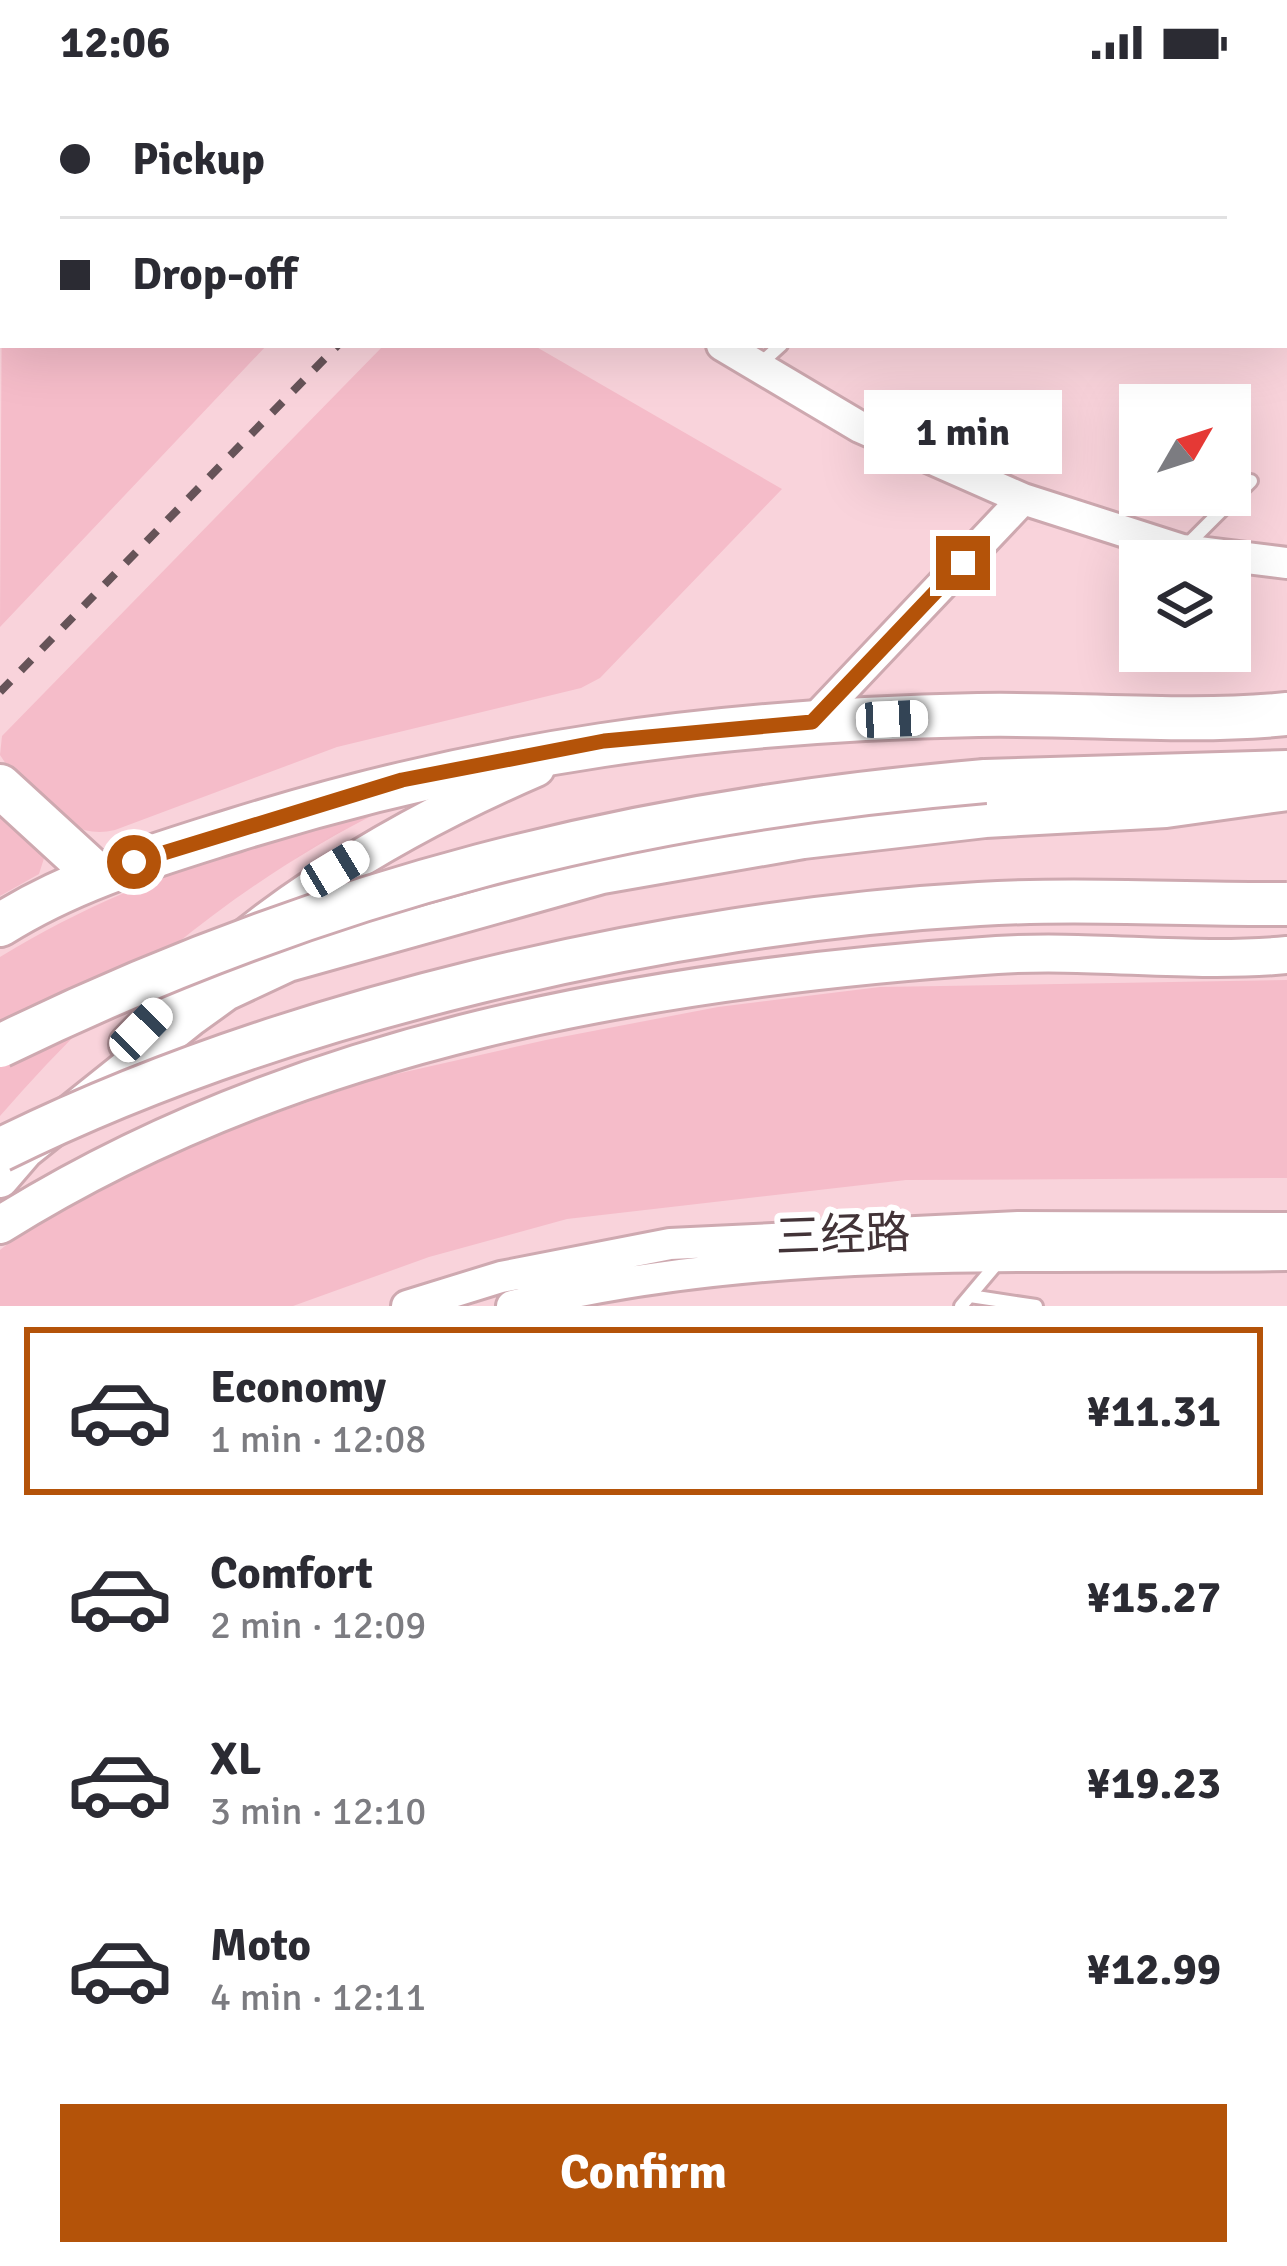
<!DOCTYPE html>
<meta charset="utf-8">
<style>
:root{--surface:#fff;--page:#f2f2f3;--text:#2b2b33;--muted:#7c7c81;--line:#e1e1e2;--accent:#b45309}
body{margin:0;font-family:Signika,"Noto Sans SC",sans-serif;background:var(--page);color:var(--text);height:100vh;display:flex;flex-direction:column;font-size:45px;white-space:nowrap}
*{box-sizing:border-box;margin:0}
p{font-size:39px;color:var(--muted)}
.icon{flex:none;width:66px;height:66px;fill:none;stroke:currentColor;stroke-width:2;stroke-linecap:round;stroke-linejoin:round}
.map{position:relative;height:1222px;overflow:hidden}
.drawer{display:flex;flex-direction:column;background:var(--surface);flex:1}
.drawer>*{flex:none}
.hud{position:absolute;left:0px;top:0px;width:1287px;height:264px;box-shadow:0 12px 48px #0002;display:grid;align-content:center;height:264px;padding:0 60px;background:var(--surface)}
.needle{width:78px;rotate:51deg}
.tools{position:absolute;left:1119px;top:300px;display:grid;gap:24px}
.tools a{display:grid;place-items:center;width:132px;height:132px;border-radius:0px;background:var(--surface);box-shadow:0 12px 48px #0002;font-size:60px}
.end{position:absolute;width:54px;height:54px;margin:-27px;border:15px solid #b45309;background:#fff;box-shadow:0 0 0 6px #fff}
.from{border-radius:50%}
.bubble{position:absolute;height:84px;border-radius:0px;background:var(--surface);box-shadow:0 12px 48px #0002;font-size:39px;font-weight:700;line-height:84px;text-align:center}
.car{position:absolute;width:36px;height:72px;margin:-36px -18px;border-radius:15px;box-shadow:0 0 9px 3px #0007;background:linear-gradient(#fff 24%,#345 0 40%,#fff 0 76%,#345 0 86%,#fff 0)}
.hud b{display:flex;align-items:center;gap:42px;height:114px;font-size:45px}
.hud b+b{border-top:3px solid var(--line)}
.hud i{width:30px;height:30px;background:var(--text)}
ul{padding:21px 0 0;list-style:none}
li{display:flex;align-items:center;gap:36px;height:168px;margin:0 24px 18px;padding:0 36px;border:6px solid transparent;border-radius:0px}
li div{flex:1}
li b{display:block;font-size:45px}
li em{font-style:normal;font-weight:700}
li.selected{border-color:var(--accent)}
li>.icon{width:108px;height:108px;stroke-width:1.5}
.cta{display:flex;gap:24px;margin-top:auto;padding:24px 60px}
.cta a{flex:1;height:138px;border-radius:0px;background:var(--accent);color:#fff;font-size:48px;font-weight:700;line-height:138px;text-align:center}
.status{display:flex;justify-content:space-between;align-items:center;height:84px;padding:0 60px;background:var(--surface);direction:ltr}
.status svg{height:33px;fill:currentColor}
.map>svg:first-child{display:block}
</style>
<div class="status"><b>12:06</b><svg viewBox="0 0 49 12"><path d="M0 12V9h3v3zM5 12V6h3v6zM10 12V3h3v9zM15 12V0h3v12zM26 1h20v11H26zM47 4h2v5h-2z"/></svg></div>
<div class="map">
<svg width="1287" height="1222" viewBox="0 0 1287 1222">
<rect width="100%" height="100%" fill="#f9d3db"/>
<path fill="#f5bcc9" d="M3 6V261H267L0 543Z
M384 261H533L782 405 600 594 581 604 337 663 115 746C66 758 38 712 6 680L0 671 2 652Z
M0 718 46 768 39 790 0 812Z
M387 724C237 798 109 906 0 1032V873C119 800 253 757 387 724Z
M1287 896V1094L906 1096 567 1135 429 1173 293 1222H0V1166L44 1131 128 1081 374 995 546 956 718 923 880 903Z"/>
<g fill="none" stroke-linecap="round" stroke-linejoin="round">
<defs>
<path id="service" d="M760 280 781 261
M1187 461 1251 397
M970 1212 1036 1222
M961 1222 999 1177"/>
<path id="tertiary" d="M426 0 428 3
M722 261 860 343 1023 415 1182 466 1287 479
M812 638 1023 415
M407 1222 501 1193 670 1160 1018 1143 1287 1144
M512 1222C764 1159 1029 1175 1287 1171"/>
<path id="secondary" d="M128 960C245 837 381 751 536 684
M0 1095 25 1066 190 934 226 908 288 879 602 791 803 756 985 735 1166 725 1287 708
M0 1141C295 956 654 894 997 871 1093 865 1191 880 1287 871"/>
<path id="trunk" d="M985 697 1287 688
M0 702 96 790
M0 841C73 795 153 772 235 746 484 668 717 636 978 631 1080 629 1185 640 1287 630"/>
</defs>
<use href="#service" stroke="#cea9b0" stroke-width="18"/>
<use href="#tertiary" stroke="#cea9b0" stroke-width="36"/>
<use href="#secondary" stroke="#cea9b0" stroke-width="42"/>
<use href="#trunk" stroke="#cea9b0" stroke-width="48"/>
<use href="#service" stroke="#fff" stroke-width="12"/>
<use href="#tertiary" stroke="#fff" stroke-width="30"/>
<use href="#secondary" stroke="#fff" stroke-width="36"/>
<use href="#trunk" stroke="#fff" stroke-width="42"/>
<path stroke="#665358" stroke-width="8" stroke-dasharray="15 15" stroke-linecap="butt" d="M562 3 564 0
M586 3 589 0
M0 608 338 261"/>
<defs>
<path id="trunk-bridge" d="M0 962C321 805 631 727 985 697
M0 1066C280 927 667 838 979 820 1081 814 1185 821 1287 820"/>
</defs>
<use href="#trunk-bridge" stroke="#cea9b0" stroke-width="48" stroke-linecap="butt"/>
<use href="#trunk-bridge" stroke="#fff" stroke-width="42"/>
</g>
<g fill="none" stroke-linecap="round" stroke-linejoin="round">
<path stroke="#b45309" stroke-width="15" d="M134 778 402 696 604 657 812 638 963 479"/>
</g>
<g text-anchor="middle" stroke-width="12" stroke-linejoin="round" paint-order="stroke">
<g font-size="45" fill="#423337" stroke="#fff">
<text transform="translate(843 1150) rotate(-2)" y="16">三经路</text>
</g>
</g>
</svg>
<div class="tools">
<a><svg class="needle" viewBox="-14 -14 28 28"><path d="M0-13l5 13h-10z" fill="#e53935"/><path d="M0 13l5-13h-10z" fill="#7c7c81"/></svg></a>
<a><svg class="icon" aria-label="layers" viewBox="0 0 24 24"><path d="M12 4l9 5-9 5-9-5zM3 14l9 5 9-5"/></svg></a>
</div>
<i class="end from" style="left:134px;top:778px"></i>
<i class="end" style="left:963px;top:479px"></i>
<div class="bubble" style="left:864px;top:306px;width:198px">1 min</div>
<i class="car" style="left:892px;top:635px;rotate:87deg"></i>
<i class="car" style="left:335px;top:785px;rotate:59deg"></i>
<i class="car" style="left:141px;top:946px;rotate:44deg"></i>
<div class="hud">
<b><i class="from"></i>Pickup</b>
<b><i></i>Drop-off</b>
</div>
</div>
<section class="drawer">
<ul>
<li class="selected"><svg class="icon" aria-label="car" viewBox="0 0 24 24"><path d="M5 17H2v-5l4-1 3-4h7l3 4 3 1v5h-3M9 17h6M6 11h13"/><circle cx="7" cy="17" r="2"/><circle cx="17" cy="17" r="2"/></svg><div><b>Economy</b><p>1 min · 12:08</p></div><em>¥11.31</em></li>
<li><svg class="icon" aria-label="car" viewBox="0 0 24 24"><path d="M5 17H2v-5l4-1 3-4h7l3 4 3 1v5h-3M9 17h6M6 11h13"/><circle cx="7" cy="17" r="2"/><circle cx="17" cy="17" r="2"/></svg><div><b>Comfort</b><p>2 min · 12:09</p></div><em>¥15.27</em></li>
<li><svg class="icon" aria-label="car" viewBox="0 0 24 24"><path d="M5 17H2v-5l4-1 3-4h7l3 4 3 1v5h-3M9 17h6M6 11h13"/><circle cx="7" cy="17" r="2"/><circle cx="17" cy="17" r="2"/></svg><div><b>XL</b><p>3 min · 12:10</p></div><em>¥19.23</em></li>
<li><svg class="icon" aria-label="car" viewBox="0 0 24 24"><path d="M5 17H2v-5l4-1 3-4h7l3 4 3 1v5h-3M9 17h6M6 11h13"/><circle cx="7" cy="17" r="2"/><circle cx="17" cy="17" r="2"/></svg><div><b>Moto</b><p>4 min · 12:11</p></div><em>¥12.99</em></li>
</ul>
<div class="cta"><a>Confirm</a></div>
</section>
